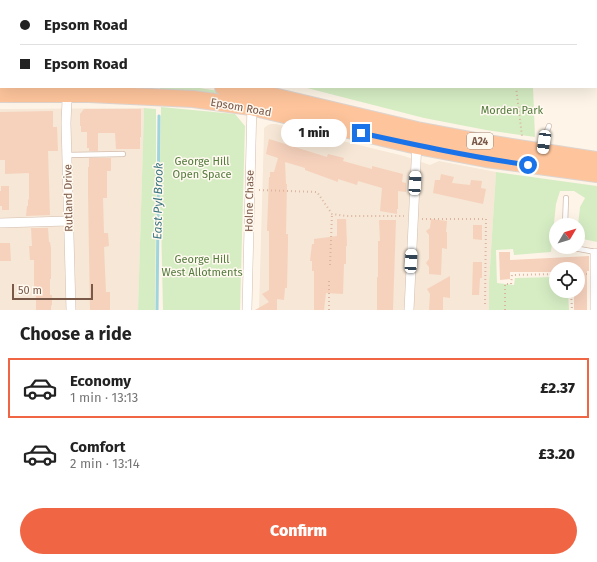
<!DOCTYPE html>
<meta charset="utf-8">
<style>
:root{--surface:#fff;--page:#f2f2f2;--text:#222;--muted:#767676;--line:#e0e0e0;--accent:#f06645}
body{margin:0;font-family:"Fira Sans",sans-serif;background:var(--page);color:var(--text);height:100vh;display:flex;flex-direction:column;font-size:15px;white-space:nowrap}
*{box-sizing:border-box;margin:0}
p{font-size:13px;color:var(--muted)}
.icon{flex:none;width:22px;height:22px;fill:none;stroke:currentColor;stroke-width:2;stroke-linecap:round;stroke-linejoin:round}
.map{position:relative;height:310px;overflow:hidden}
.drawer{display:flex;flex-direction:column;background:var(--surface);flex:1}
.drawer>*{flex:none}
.top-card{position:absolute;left:0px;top:0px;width:597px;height:88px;box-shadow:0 4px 16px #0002;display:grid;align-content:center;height:88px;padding:0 20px;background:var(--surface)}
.needle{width:26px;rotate:52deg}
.tools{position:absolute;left:549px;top:218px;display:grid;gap:8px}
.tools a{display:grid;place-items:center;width:36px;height:36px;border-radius:50%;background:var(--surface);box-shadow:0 4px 16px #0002;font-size:20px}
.scale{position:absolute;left:12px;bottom:10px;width:81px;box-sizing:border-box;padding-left:4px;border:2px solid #7b5949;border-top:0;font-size:11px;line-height:14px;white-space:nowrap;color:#7b5949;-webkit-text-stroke:3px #fff9f0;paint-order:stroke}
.end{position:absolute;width:18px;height:18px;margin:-9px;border:5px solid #1a73e8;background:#fff;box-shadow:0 0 0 2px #fff}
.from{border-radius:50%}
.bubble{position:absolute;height:28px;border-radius:14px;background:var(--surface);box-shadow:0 4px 16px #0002;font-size:13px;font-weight:800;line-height:28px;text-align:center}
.car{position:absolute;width:12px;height:24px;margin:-12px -6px;border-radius:5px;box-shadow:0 0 3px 1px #0007;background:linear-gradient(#fff 24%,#345 0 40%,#fff 0 76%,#345 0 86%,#fff 0)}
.top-card b{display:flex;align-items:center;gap:14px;height:38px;font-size:15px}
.top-card b+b{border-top:1px solid var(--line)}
.top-card i{width:10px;height:10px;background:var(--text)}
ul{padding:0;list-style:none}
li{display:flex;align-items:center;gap:12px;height:60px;margin:0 8px 6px;padding:0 12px;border:2px solid transparent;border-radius:0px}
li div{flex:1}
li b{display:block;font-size:15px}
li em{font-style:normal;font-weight:800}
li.active{border-color:var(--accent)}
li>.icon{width:36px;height:36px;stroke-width:1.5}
h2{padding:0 20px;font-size:18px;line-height:48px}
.cta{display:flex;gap:8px;margin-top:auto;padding:8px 20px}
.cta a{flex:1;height:46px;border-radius:24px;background:var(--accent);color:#fff;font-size:16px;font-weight:800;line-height:46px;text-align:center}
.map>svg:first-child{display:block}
</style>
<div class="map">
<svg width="597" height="310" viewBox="0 0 597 310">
<rect width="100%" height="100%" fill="#fef5e8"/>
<path fill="#f6e7d6" d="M144 108 138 310H0V109Z
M271 124H276L334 139 404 156 430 165 439 161 496 172 489 282V310H259L264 133V128L268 125Z"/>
<path fill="#d6edc4" d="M0 0H529L530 1H1V68H0Z
M160 87H193L244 95H223L160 89Z
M303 87H533L535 137 486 130 424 118Z
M161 107 235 114 245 126 240 310H163L161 221 159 220Z
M144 108 156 109V220L155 310H138Z
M496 172 597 186V242L578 238V225L580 207 585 198 574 191H560L556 204 551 252 514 255 513 249 496 250 497 283 514 285 515 278 556 277V291H568L569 310H489V282Z"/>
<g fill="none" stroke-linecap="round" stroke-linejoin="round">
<path stroke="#9fd5dd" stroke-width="3" d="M142 0V1
M157 310 159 116"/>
</g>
<path fill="#f6d2bd" d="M84 109H141V137H140V149H116L115 133H98V151H89V148H87V132H81V126H80V114Z
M53 111V127H57L58 151H48L50 215 26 216 27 206H28V199L29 200V173L5 174V160H0V112Z
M269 139 327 157 328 154 344 158 343 161 372 169V166L403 174 402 182 406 183V192L398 191V209H397V214L380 211 382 188 358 181 357 185 338 179V182L305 170V168L285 162 286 184H287L286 234H288V243L287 288H285L284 300 277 299V310H255L269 302 262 294 269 290V231H267L269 177H270V172H274L278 158 266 154Z
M89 158H111V171H107V198H103L104 233H108L109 246 104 247 106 292H110V310H90L88 193V167H89Z
M441 174 454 177 452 183 470 185 471 180 482 181 481 188 486 189 483 204 433 193 435 180H440Z
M1 186H9V210H2V206H0V191H1Z
M337 219H346L347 246H346V264H344L343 294 326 293 324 310H314V271H312V261H310L312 244H314V239L337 236Z
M431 219 447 221 446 232H447V249L442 248 441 275 429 274V267L426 263 429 259V235L426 231 430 228Z
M379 220H396L393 310H377V277H378V241H380Z
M473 225H482V240L473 239Z
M31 228H48L49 242H50L51 248V279H50V295H52V305L51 306V310H36V296H34V260H30L29 246H32Z
M0 243H10L11 261H0Z
M499 252H510V260L589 256V271H587V310H574V291H578V269H556V272H510V279L500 280Z
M473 262H482V278H480L479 295H472Z
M450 276V298L443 297V310H429L430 294 427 289Z"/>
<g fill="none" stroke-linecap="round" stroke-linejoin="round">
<defs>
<path id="service" d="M543 149 545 136 549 126
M67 155 123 154
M565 225 566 198
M568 247 596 252"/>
<path id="minor" d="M66 90 67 100 66 123 71 310
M0 223 68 221
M247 310 252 103
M409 310 417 142
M595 310V253"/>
<path id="trunk" d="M0 78H1
M223 87 252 91 417 130 487 143 597 160
M0 94H89L193 99 251 107 417 146 486 159 597 174"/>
</defs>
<use href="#service" stroke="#d4beaf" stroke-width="6"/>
<use href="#minor" stroke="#d4beaf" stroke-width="10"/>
<use href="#trunk" stroke="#ddd4d0" stroke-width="18"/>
<path stroke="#dbb5a0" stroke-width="2" stroke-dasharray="1 3" stroke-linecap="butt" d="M132 0V1
M516 1 517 0
M0 53H1
M516 87 522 136
M259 190 317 192 332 214 346 216H404
M422 219H486L485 306
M330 265 332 214
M578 274H587
M571 291 572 310
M329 310V278
M505 310V284H511L512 275 556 274"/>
<use href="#service" stroke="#fff" stroke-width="4.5"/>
<use href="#minor" stroke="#fff" stroke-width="9"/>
<use href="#trunk" stroke="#fec59c" stroke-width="16"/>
</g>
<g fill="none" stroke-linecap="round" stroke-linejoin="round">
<path stroke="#1a73e8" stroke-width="5" d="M361 133C416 145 471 157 528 165"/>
</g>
<g text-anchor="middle" stroke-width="3" stroke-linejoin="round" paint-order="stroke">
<rect fill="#fff9f0" stroke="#a3897b" stroke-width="1" x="467" y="133" width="26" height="16" rx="3"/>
<g font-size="10" font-weight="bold" fill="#7b5949">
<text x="480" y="145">A24</text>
</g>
<g font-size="11" fill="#7b5949" stroke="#fff9f0">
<text transform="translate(241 107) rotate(10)" y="4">Epsom Road</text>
<text transform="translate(68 198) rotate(-91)" y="4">Rutland Drive</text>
<text transform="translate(249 201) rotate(-89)" y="4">Holne Chase</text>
</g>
<g font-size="11" fill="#527b3d" stroke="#fff9f0">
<text x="512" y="114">Morden Park</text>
<text x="202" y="165">George Hill<tspan x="202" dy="13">Open Space</tspan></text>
<text x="202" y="263">George Hill<tspan x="202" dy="13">West Allotments</tspan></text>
</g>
<g font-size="12" font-style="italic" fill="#3b7781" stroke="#fff9f0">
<text transform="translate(158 201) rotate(-89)" y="4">East Pyl Brook</text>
</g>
</g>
</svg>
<div class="tools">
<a><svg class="needle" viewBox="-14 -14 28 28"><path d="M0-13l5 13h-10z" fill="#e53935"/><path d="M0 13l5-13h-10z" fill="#767676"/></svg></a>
<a><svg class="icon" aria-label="locate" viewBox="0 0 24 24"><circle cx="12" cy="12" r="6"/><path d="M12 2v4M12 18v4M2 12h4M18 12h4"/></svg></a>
</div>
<div class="scale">50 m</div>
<i class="end from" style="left:528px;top:165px"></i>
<i class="end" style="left:361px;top:133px"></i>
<div class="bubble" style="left:281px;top:119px;width:66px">1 min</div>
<i class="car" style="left:544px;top:142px;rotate:188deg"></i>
<i class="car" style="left:415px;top:183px;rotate:3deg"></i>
<i class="car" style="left:411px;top:261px;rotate:3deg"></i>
<div class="top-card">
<b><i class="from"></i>Epsom Road</b>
<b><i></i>Epsom Road</b>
</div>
</div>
<section class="drawer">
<h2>Choose a ride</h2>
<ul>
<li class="active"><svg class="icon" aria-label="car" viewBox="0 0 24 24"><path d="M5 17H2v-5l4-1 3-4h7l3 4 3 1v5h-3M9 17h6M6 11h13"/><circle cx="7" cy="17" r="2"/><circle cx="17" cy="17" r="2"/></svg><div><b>Economy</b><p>1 min · 13:13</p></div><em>£2.37</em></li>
<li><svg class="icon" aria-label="car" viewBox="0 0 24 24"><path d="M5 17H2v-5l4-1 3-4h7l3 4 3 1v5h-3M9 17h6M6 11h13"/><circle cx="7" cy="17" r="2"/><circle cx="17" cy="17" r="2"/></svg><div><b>Comfort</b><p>2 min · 13:14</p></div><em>£3.20</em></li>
</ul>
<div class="cta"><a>Confirm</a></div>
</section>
